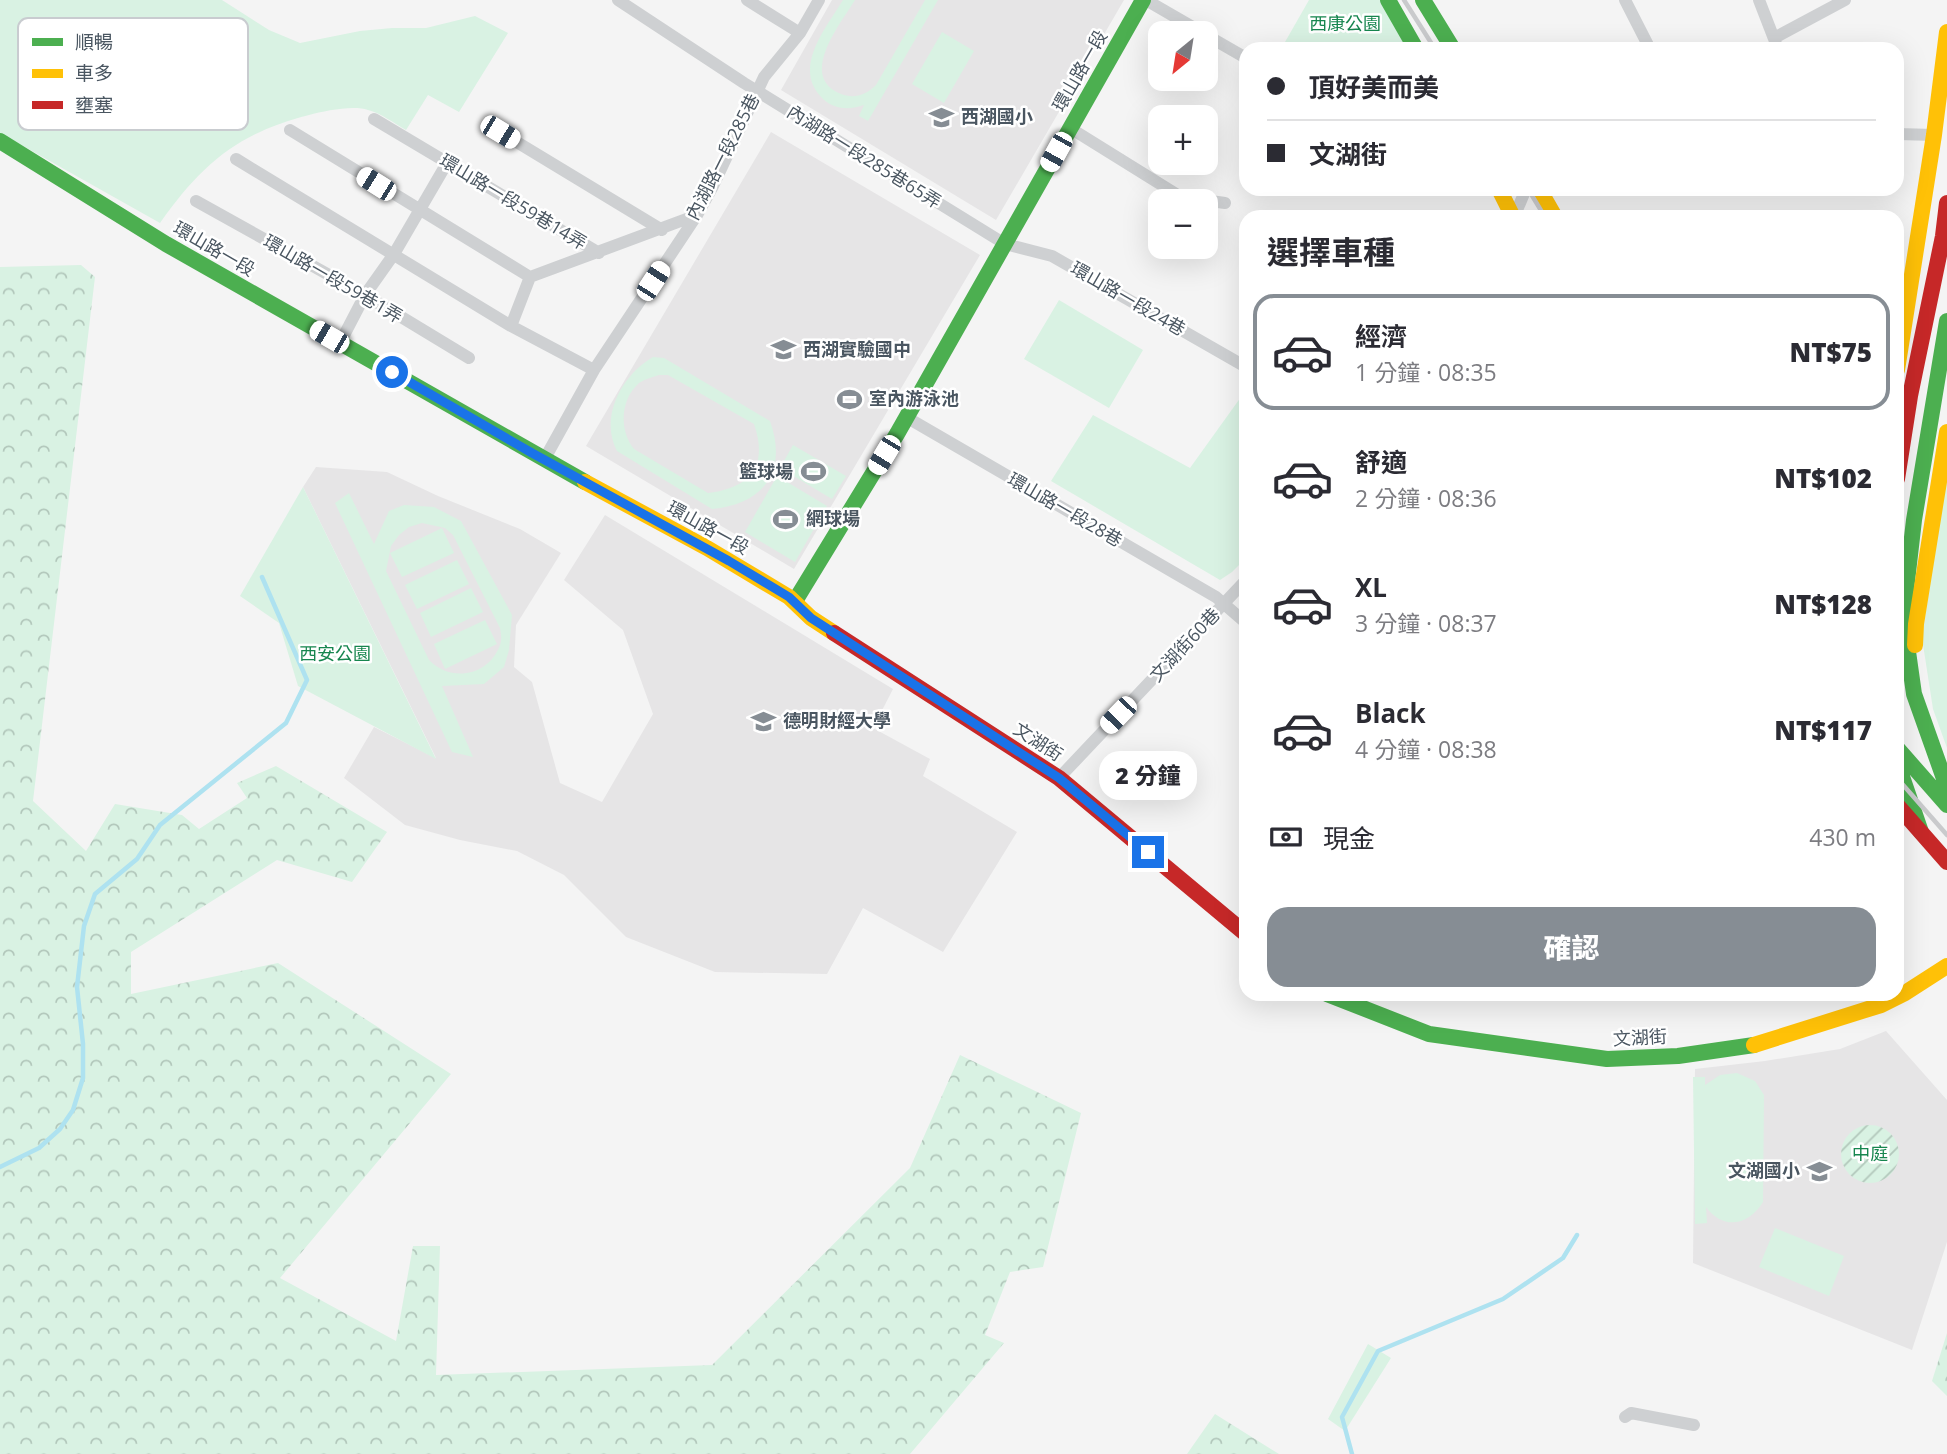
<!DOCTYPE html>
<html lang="zh-TW">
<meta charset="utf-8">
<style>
:root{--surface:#fff;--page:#f7f7f7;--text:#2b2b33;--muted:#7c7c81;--line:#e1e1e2;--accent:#868d94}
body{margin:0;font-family:"Open Sans","Noto Sans TC",sans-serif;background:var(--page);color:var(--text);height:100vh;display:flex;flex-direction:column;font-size:26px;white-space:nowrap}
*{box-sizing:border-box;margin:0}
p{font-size:23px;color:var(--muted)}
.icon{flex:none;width:38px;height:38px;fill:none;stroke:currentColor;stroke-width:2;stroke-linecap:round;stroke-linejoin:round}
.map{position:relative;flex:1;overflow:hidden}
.details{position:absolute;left:1239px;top:210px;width:665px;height:791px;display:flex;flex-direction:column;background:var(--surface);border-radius:21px;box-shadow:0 7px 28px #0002}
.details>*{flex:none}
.guide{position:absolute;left:1239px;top:42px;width:665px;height:154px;border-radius:21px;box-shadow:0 7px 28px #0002;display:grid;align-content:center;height:154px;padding:0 28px;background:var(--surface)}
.needle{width:46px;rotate:210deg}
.buttons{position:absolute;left:1148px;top:21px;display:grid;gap:14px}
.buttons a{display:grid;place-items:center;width:70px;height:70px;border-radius:14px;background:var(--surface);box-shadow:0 7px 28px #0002;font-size:35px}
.end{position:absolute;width:32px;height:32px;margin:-16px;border:9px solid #1a73e8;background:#fff;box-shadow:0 0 0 4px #fff}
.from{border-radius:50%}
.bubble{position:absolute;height:49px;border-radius:21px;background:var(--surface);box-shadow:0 7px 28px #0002;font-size:23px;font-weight:800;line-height:49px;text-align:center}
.car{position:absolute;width:21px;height:42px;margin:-21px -10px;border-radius:9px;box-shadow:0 0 5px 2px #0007;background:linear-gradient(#fff 24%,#345 0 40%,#fff 0 76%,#345 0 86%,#fff 0)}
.guide b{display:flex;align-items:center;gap:24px;height:66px;font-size:26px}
.guide b+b{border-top:2px solid var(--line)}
.guide i{width:18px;height:18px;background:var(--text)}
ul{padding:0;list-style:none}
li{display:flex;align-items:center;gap:21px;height:116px;margin:0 14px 10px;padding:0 14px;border:4px solid transparent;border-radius:21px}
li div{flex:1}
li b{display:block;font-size:26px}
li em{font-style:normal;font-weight:800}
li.selected{border-color:var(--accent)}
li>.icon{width:63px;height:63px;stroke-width:1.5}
h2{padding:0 28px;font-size:32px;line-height:84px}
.pay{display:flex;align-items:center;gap:18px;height:77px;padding:0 28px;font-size:26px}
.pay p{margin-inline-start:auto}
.primary-button{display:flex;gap:14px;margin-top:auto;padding:14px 28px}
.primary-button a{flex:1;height:80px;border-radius:21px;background:var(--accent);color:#fff;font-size:28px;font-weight:800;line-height:80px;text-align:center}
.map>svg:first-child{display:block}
</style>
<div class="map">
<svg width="1947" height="1454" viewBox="0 0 1947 1454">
<defs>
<pattern id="forest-crowns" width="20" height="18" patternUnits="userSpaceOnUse" patternTransform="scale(1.75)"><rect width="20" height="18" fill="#d9f2e3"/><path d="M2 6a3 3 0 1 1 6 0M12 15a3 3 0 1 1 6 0" fill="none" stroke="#b2c7bb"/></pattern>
<pattern id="garden-furrows" width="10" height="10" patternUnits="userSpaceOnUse" patternTransform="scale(1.75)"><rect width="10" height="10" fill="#d9f2e3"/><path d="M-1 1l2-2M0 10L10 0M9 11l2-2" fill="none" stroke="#b2c7bb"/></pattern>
</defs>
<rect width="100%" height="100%" fill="#f4f4f4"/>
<path fill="#e6e5e6" d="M832 0H1124L996 220 781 90Z
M771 132 980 255 794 569 586 446Z
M316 467 387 472 438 496 520 529 561 553 516 625 514 667 532 682 560 783 602 802 653 714 623 630 564 580 605 515 893 689 873 728 930 759 923 776 1017 832 943 952 863 908 827 974 715 972 626 937 564 875 517 851 460 840 405 825 344 778 374 727 436 758 303 487Z
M1886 1031 1947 1100V1242L1912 1350 1693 1263 1695 1069 1765 1061 1840 1049Z"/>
<path fill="#d9f2e3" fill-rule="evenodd" d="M0 0H222L269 30 300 43 360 31 392 28H426L475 16 508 33 459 112 428 95 406 130C395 124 381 113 368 110 353 105 325 111 309 115 238 133 202 164 160 223L0 133Z
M843 0H855C841 23 797 77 841 94 854 99 866 95 876 85L925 0H938L868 121 859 116 864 105C850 110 835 110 823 99 791 69 826 28 843 0Z
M1309 0H1380L1409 49H1281Z
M942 32 974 51 944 103 912 84Z
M1059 300 1143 350 1109 408 1024 359Z
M653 357 664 358 770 421C788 471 764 504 712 509L617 451C599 417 622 375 653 357ZM659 375H668L754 424C769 467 749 488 708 493L634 449C619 430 620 400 639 383 645 379 653 377 659 375Z
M1246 390V558L1232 572 1220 580 1051 481 1093 415 1190 468Z
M793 445 846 476 832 499 780 468Z
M1947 470V748L1933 709 1922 638Z
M777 476 827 506 795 562 745 532Z
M303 487 436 759 298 686 279 623 240 596Z
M349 493 374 544 389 511 404 505 434 507 461 521 512 615 509 650 504 667 484 684 442 686 473 757 452 752 335 503ZM422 523 445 528 453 535 500 628C501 633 502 640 500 645 489 676 451 683 429 660L386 571 391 546 399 535 409 527Z
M442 528 454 553 402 577 390 553Z
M457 560 469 584 417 609 405 585Z
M471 588 483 612 431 637 420 613Z
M485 620 497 644 445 669 434 644Z
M1737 1073 1755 1081 1764 1095 1763 1202C1749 1225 1724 1231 1706 1207L1707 1223 1695 1224 1693 1077H1705V1085L1720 1075Z
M1775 1228 1844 1256 1829 1296 1759 1267Z
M1368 1344 1391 1358 1345 1431 1328 1419Z"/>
<path fill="url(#forest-crowns)" d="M81 265 95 277 33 801 86 851 115 804 182 815 199 829 247 798 237 783 276 766 387 832 352 882 277 860 131 952V994L278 963 451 1074 280 1278 396 1341 413 1246H440L436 1375 712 1365 910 1168 960 1055 1081 1113 1043 1267 1010 1272 985 1335 1004 1343 910 1454H0V267Z
M1947 1333V1396L1932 1381Z
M1215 1414 1279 1454H1187Z"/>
<path fill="url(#garden-furrows)" d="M1841 1154a29 29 0 1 1 58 0a29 29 0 1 1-58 0Z"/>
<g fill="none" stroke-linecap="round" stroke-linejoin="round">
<path stroke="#aee2f0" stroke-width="4.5" d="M0 1167 39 1148 60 1129 73 1110 83 1078V1044L77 987 84 926 95 894 137 859 160 825 286 723 307 680 262 577
M1352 1454 1342 1417 1378 1351 1503 1299 1563 1258 1577 1235"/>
<path stroke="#ced0d2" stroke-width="12" d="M618 0 744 83 1005 244 1052 256 1246 367
M747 0 800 33
M1146 0 1203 33
M1625 0 1650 49
M1759 0 1778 49
M1206 35 1246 58
M1774 38 1845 0
M374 119 599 253
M1070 128 1181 197 1225 203
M290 130 530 277
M500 132 662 230
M1897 134 1934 135
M236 159 511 326 594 370
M196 201 365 295 469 358
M1514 217 1526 189
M511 326 530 277 697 215
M340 343 365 295 394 254 447 163
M906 417 1216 597 1246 623
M544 460 594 370 697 215 713 186 764 77 800 33 819 0
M1059 778 1246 580
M1625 1417 1631 1413 1694 1425"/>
<path stroke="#4caf50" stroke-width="16" d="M1388 0 1416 49
M1423 0 1453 49
M0 141 166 244 585 482
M1947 321 1914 520 1903 616 1914 694 1947 787
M795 601 897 434 1143 0
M1897 748 1947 805
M1897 762 1921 832
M1327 994 1429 1034 1607 1059 1678 1056 1754 1045"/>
<path stroke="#ffc107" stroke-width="16" d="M1499 189 1513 217
M1539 189 1555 217
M1897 370 1934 135 1947 32
M585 482 707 548 789 597 811 618 834 633
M1915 645 1916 624 1947 432
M1754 1045 1881 1005 1905 993 1947 966"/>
<path stroke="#c62828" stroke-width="16" d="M1897 479 1910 396 1943 236 1947 203
M834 633 1059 778 1246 934
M1897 805 1947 862"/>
<path stroke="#c9cacc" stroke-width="4.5" d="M1404 0 1435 49
M1528 189 1545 217
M1897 778 1947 835"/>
</g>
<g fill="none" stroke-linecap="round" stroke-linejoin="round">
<path stroke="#1a73e8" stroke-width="9" d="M392 372 532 453 729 561 789 597 811 618 1059 778 1148 852"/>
</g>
<defs>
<symbol id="school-bare" viewBox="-9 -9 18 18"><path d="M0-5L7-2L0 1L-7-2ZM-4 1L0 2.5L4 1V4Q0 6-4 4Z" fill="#868d94" stroke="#fff" stroke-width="2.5" paint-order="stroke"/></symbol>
<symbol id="stadium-bare" viewBox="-9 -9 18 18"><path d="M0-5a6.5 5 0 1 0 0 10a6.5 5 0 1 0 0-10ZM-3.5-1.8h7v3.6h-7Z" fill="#868d94" stroke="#fff" stroke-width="2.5" paint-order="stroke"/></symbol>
<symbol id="university-bare" viewBox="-9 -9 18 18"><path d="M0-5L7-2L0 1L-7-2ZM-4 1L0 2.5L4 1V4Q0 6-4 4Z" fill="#868d94" stroke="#fff" stroke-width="2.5" paint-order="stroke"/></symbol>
</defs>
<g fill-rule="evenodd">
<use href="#school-bare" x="924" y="100" width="35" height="35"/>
<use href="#school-bare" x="766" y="332" width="35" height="35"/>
<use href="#stadium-bare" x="832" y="382" width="35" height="35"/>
<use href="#stadium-bare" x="796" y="454" width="35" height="35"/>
<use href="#stadium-bare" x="768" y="502" width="35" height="35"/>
<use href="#university-bare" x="746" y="704" width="35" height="35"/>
<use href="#school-bare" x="1802" y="1154" width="35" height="35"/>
</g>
<g text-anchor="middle" stroke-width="5" stroke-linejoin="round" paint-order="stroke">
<g font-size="18" fill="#17864f" stroke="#fff">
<text x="1345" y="30">西康公園</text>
<text x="335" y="660">西安公園</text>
<text x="1870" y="1160">中庭</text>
</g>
<g font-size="18" fill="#4a5661" stroke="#fff">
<text transform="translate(1080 71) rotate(-60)" y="6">環山路一段</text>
<text transform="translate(723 157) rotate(-63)" y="6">內湖路一段285巷</text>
<text transform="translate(864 157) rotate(32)" y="6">內湖路一段285巷65弄</text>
<text transform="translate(513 202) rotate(31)" y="6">環山路一段59巷14弄</text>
<text transform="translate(214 249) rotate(30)" y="6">環山路一段</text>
<text transform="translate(333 279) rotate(30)" y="6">環山路一段59巷1弄</text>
<text transform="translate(1128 299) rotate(30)" y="6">環山路一段24巷</text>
<text transform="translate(1065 510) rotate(30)" y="6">環山路一段28巷</text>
<text transform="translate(708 528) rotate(29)" y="6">環山路一段</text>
<text transform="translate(1185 645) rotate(-47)" y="6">文湖街60巷</text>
<text transform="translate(1038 742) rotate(33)" y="6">文湖街</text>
<text transform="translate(1640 1038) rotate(-3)" y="6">文湖街</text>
</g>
<g font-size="18" font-weight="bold" fill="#4a5661" stroke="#fff" text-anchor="start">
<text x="961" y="123">西湖國小</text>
<text x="803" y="356">西湖實驗國中</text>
<text x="869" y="405">室內游泳池</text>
<text x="793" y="478" text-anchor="end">籃球場</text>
<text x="806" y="525">網球場</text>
<text x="783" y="727">德明財經大學</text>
<text x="1800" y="1177" text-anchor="end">文湖國小</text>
</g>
</g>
<rect x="18" y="18" width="230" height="112" rx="10" fill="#fff" stroke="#c9ccd0" stroke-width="2"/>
<rect x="32" y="38" width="31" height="8" fill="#4caf50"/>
<rect x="32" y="69" width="31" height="9" fill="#ffc107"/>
<rect x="32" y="101" width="31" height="8" fill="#c62828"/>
<g font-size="19" fill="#4a5661">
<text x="75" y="49">順暢</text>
<text x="75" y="80">車多</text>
<text x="75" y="112">壅塞</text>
</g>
</svg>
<div class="buttons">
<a><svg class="needle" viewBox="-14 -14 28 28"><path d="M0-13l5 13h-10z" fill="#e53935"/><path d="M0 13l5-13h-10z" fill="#7c7c81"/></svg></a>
<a>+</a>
<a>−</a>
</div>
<i class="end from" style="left:392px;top:372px"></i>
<i class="end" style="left:1148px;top:852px"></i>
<div class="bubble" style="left:1099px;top:751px;width:98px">2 分鐘</div>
<i class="car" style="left:500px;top:132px;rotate:121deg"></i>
<i class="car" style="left:1056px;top:152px;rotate:209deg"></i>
<i class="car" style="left:376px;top:184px;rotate:302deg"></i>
<i class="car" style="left:653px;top:281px;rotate:33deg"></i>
<i class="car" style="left:329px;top:337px;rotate:300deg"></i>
<i class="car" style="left:884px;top:455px;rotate:211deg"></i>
<i class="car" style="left:1118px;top:715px;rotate:224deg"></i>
<div class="guide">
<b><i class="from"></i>頂好美而美</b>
<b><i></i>文湖街</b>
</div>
<section class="details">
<h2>選擇車種</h2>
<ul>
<li class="selected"><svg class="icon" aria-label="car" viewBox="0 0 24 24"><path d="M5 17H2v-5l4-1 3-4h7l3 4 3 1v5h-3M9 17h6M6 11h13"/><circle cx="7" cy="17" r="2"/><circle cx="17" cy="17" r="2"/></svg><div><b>經濟</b><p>1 分鐘 · 08:35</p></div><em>NT$75</em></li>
<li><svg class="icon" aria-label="car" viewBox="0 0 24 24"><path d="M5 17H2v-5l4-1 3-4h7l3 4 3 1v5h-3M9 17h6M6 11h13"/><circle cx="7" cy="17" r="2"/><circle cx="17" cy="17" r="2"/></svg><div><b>舒適</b><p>2 分鐘 · 08:36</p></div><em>NT$102</em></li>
<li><svg class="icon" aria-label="car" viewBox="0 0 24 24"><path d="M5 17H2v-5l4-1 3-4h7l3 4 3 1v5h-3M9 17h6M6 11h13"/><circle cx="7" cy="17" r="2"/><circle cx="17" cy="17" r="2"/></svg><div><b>XL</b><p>3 分鐘 · 08:37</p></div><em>NT$128</em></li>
<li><svg class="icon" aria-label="car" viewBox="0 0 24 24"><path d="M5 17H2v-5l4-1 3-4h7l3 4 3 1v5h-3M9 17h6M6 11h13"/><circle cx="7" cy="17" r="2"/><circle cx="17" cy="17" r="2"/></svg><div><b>Black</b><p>4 分鐘 · 08:38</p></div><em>NT$117</em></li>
</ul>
<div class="pay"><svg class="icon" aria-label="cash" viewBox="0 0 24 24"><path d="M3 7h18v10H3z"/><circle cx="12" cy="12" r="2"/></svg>現金<p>430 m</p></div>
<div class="primary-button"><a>確認</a></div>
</section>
</div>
